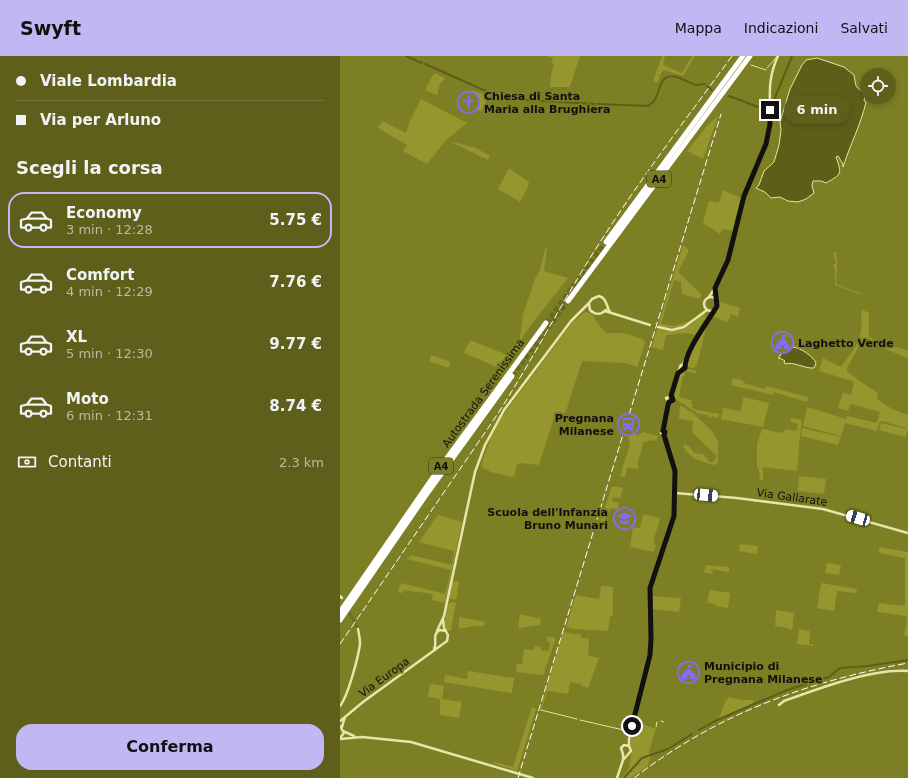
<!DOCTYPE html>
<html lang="it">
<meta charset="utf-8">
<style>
:root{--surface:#5e5f1b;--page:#646524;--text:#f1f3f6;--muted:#b9bba3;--line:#73743a;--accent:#c0b7f3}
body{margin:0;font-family:"DejaVu Sans",sans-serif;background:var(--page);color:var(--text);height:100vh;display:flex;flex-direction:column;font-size:15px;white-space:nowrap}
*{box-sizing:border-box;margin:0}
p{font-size:13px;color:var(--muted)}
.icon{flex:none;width:22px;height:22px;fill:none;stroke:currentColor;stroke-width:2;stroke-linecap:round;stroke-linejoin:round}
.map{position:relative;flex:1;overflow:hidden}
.drawer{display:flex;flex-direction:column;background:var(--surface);width:340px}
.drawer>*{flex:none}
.top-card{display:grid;align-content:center;height:88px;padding:0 16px;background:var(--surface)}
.buttons{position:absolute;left:520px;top:12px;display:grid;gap:8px}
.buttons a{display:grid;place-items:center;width:36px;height:36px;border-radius:50%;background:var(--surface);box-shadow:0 2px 6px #0003;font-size:20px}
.end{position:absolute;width:18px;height:18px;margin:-9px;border:5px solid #111;background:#fff;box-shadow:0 0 0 2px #fff}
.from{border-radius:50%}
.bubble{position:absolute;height:28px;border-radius:14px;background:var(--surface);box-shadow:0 2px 6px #0003;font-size:13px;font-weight:600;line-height:28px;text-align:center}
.car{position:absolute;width:12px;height:24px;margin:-12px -6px;border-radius:5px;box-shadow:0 0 3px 1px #0007;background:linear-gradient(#fff 24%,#345 0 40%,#fff 0 76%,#345 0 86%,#fff 0)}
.top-card b{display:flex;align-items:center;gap:14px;height:38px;font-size:15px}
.top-card b+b{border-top:1px solid var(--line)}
.top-card i{width:10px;height:10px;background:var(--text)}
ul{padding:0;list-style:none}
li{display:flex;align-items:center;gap:12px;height:56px;margin:0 8px 6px;padding:0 8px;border:2px solid transparent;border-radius:16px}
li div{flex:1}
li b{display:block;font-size:15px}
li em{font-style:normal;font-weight:600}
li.active{border-color:var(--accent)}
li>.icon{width:36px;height:36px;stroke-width:1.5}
h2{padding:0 16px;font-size:18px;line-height:48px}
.pay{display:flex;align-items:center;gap:10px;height:44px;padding:0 16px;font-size:15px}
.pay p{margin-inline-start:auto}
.button{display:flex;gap:8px;margin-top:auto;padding:8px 16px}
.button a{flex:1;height:46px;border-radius:16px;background:var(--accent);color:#111;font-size:16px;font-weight:600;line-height:46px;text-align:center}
header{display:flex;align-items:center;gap:24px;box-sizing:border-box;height:56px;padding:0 20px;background:var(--accent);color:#111}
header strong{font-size:19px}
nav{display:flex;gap:22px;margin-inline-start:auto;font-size:14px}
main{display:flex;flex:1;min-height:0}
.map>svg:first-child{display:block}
</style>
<header>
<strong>Swyft</strong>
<nav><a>Mappa</a><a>Indicazioni</a><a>Salvati</a></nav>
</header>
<main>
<section class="drawer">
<div class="top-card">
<b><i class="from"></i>Viale Lombardia</b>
<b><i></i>Via per Arluno</b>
</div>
<h2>Scegli la corsa</h2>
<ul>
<li class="active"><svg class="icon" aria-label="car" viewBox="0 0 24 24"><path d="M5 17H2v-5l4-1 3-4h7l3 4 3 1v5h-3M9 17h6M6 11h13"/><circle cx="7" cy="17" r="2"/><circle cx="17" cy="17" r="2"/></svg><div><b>Economy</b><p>3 min · 12:28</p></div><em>5.75 €</em></li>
<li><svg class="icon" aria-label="car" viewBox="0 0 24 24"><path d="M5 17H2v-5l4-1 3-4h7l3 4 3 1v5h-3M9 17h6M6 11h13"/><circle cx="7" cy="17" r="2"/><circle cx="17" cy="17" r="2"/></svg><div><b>Comfort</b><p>4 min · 12:29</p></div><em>7.76 €</em></li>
<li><svg class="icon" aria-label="car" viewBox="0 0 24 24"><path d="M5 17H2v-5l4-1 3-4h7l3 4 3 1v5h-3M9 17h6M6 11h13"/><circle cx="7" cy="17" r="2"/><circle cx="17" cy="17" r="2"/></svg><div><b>XL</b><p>5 min · 12:30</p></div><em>9.77 €</em></li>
<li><svg class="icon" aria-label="car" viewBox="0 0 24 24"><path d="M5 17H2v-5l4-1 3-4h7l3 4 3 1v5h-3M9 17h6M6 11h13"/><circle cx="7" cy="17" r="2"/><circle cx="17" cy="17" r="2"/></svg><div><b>Moto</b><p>6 min · 12:31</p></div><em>8.74 €</em></li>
</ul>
<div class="pay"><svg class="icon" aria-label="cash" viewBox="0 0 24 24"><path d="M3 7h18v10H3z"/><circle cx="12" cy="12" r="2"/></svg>Contanti<p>2.3 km</p></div>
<div class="button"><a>Conferma</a></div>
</section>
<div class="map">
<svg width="568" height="722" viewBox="0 0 568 722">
<rect width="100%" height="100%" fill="#7d7f24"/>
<path fill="#96962f" d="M205 0H240L230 31H210L211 19 214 8 211 7 213 2Z
M322 0H325L323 9 342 17 352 0H355L343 20 324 14 321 17 318 27 313 25Z
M94 17 105 22 100 28 97 39 85 34Z
M132 34 141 37 146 41V49L141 55 125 47Z
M81 43 127 67 105 85 87 108 63 95 67 89 38 72 42 65 66 77 70 65Z
M378 60 363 103 347 95 367 70Z
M113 86 136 92 150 100 148 104 113 87 110 88Z
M169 112 189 126 188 131 180 146 158 133Z
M383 134 401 142 393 175 382 173 380 178 363 167 369 145H370L379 147Z
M343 189 349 194 338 216 362 239 359 243 342 238 341 226 334 224 321 268 335 270 350 265C341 273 329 273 318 270Z
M207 192 204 215 228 222 187 274 179 288 183 258 195 223 200 214 205 193Z
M493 196H496L497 208 496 228 522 238V239L495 229V213L493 208H496Z
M380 246 400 252 398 261 391 258 388 266 373 261 378 252Z
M523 254 529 257V281L568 295V302L522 284 506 314 518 324 538 337 537 342C546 351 557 355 568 359V374L565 381 539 374 541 368 542 367 565 373 566 372 542 365 539 367 537 375 505 367 501 380 463 370 467 351 506 363 507 360 537 367 540 356 511 348 508 355 498 352 503 337 511 339 514 327 512 325 479 315 483 302 501 311C509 300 520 288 521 274 522 267 521 261 521 255Z
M245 256C254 257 254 263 259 269 261 272 264 274 267 277H284L304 284 305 287 297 311 286 307 242 305 225 358 216 355 199 409 180 407 176 410 175 420 172 421 151 416 142 411V406L153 376 160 363 232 267Z
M364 257 366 261 355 279C344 275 337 279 326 279L323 294 312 291 317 273C343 278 346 273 364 257Z
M367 268 357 309 354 312 348 311 346 307 359 281Z
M130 284 170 300 153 328 151 327 157 311 124 297Z
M91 299 111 306 108 312 89 305Z
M347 313 357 315 356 317 345 315V320H343L339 340 341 341V342L352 344 351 348 353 349 352 352 357 354 379 358 378 362 372 360 370 362 367 359 359 358 334 342C331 335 337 326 338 319Z
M393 322 402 324 404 327 425 333 426 330 468 341 467 346 434 336 433 339 391 329Z
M403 341 429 347 423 371 381 363 383 352 401 355Z
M340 349 353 357 373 376 375 381 378 384V406L375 409C364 407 345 401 343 388L350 391 354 397 363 398 370 406H373L376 402V399L352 376 353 365 339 363Z
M451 362 462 364C459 381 459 398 457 415L423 411V425L420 424 419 414 417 411V388L422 373 442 377 446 373 456 375 458 368 451 366Z
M462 372 501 381 498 389 461 380Z
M303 376 318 380 316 385 309 384 307 386 304 385 298 405V413L287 411 285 421 280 420 290 388 288 381 290 377 298 379Z
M459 420 486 423 484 438 458 435Z
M272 430 283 432 280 442 273 441 272 445 279 447 277 453 270 452 265 467 260 466Z
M303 458 320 462 314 483V488L316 489 314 496 290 491 293 471 300 472Z
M98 459 122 466 105 547 92 544 93 538 64 534 63 537 58 536 61 527 105 538 111 514 67 503 71 499 112 509 114 495 79 486Z
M400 488 418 490 417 498 399 495Z
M539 491 568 496V580L564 579 567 564 566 560 537 556 539 547 565 550V502L539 497Z
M487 507 501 509 499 519 485 517Z
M366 509 389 511V516L370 513V514L373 515 372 518 364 517Z
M113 525 119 526 116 544 109 542Z
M481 527 517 533 516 537 497 535 494 555 477 552Z
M261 530 273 531V559L270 560 268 575 235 573 226 571 236 539 259 543Z
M370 534 390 537 388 552 376 550V548L367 547Z
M313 540 341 542 339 556 313 553Z
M112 546 116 547 111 575 106 574 104 567 108 548Z
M436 554 454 557 452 574 448 573V572L435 570Z
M180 558 201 563 200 569 178 572Z
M119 561 145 566 144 570H133L119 573Z
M459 573 470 575 469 588H473V590L457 588Z
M223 576 241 579V582H249L248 600 259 602 248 632 242 630 241 628 230 626 228 638 207 635 201 654H200Z
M207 580 216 582 203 619 176 616 177 608H182L184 593 194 594 195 590 201 591V594L209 595 210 586H207Z
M128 615 174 622 172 637 104 626 105 619 127 623V624Z
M90 628 104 630 102 643 122 646 119 662 100 659V643L88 641Z
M389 641 402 644H413V647L379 662 386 644H387Z
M192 651 196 653 177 715 152 707 154 706 173 711Z
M295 665 316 673 309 696 311 700 308 708 309 710 290 722H282L290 711 289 709C293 697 290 690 291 679 292 674 294 670 295 665Z"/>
<path fill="#5d5f19" stroke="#e7e69e" d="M477 2 504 11 514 19 516 30 525 39 524 45 526 46C521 68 510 89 503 111V108L498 100 496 101C502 118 502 118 486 127L481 125H473L472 130 474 137 466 143 458 146 448 145 440 141 431 142 425 136 416 132 419 129 424 115 434 106 439 89 441 74 440 66 450 33 462 9 466 4Z
M445 291C448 292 450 291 452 291 460 291 474 301 476 307L474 312C465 313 453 305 445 308L444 306 445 305 440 302 439 303V300L441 299V294Z"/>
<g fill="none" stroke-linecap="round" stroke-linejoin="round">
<path stroke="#e7e69e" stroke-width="1" d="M411 9 426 14
M427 12 434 4 437 0
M201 654 237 663
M240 664 288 675
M321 665 324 666
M316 671 317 666"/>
<path stroke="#5d5f19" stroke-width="2" d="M66 0 82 7
M85 8 155 39
M367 30 372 34
M158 40 166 43 255 48
M389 40 421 52 427 51
M258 48 308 50C318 45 317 35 322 26 329 13 346 26 356 29 359 29 362 28 365 28
M432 49 452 0
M359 674 375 665 447 634 489 621 500 612 528 610 568 604
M284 722 302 702 328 693 352 678"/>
<path stroke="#676920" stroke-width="2.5" stroke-dasharray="2.5 1" stroke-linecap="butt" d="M310 269 318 271
M8 554 18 573"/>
<path stroke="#676920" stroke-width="5" stroke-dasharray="5 2.5" stroke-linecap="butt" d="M206 267 266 186
M172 320 228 245"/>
<path stroke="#e6e6aa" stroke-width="2.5" d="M375 233 376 244
M369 241C381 224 389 204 394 183 397 169 399 155 404 141 411 121 426 99 429 78 433 49 424 30 438 0
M364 248a7 7 0 1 1 14 0a7 7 0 1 1-14 0Z
M249 248 250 254C255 259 261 259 266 254
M265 255 310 269
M318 271 332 274 344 271 367 254
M343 308 358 280 375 254
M331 340 326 342 329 346 333 344 331 340 338 315C340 313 340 310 341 309H344L345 312 338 317
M323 375 329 346
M335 437 397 442 483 453 568 477
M0 540 2 542
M97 575 104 560 135 416 145 389 164 354 231 265 249 247 252 243 259 240C267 242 266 250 270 256
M94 593C98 586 91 579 100 574L106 575
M439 649 444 645C477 633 533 612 568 615
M0 650C8 640 18 602 20 588 20 583 19 578 18 573
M0 665 23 646 107 585 108 579 104 572 103 564
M0 670 4 677 0 682
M2 671 5 661
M3 675 14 680
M0 683 22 681 71 686 193 722
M283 704 291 695 289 690V683L310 599 311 583 310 532 334 460 335 415 326 387 324 379 325 376 323 375 321 377
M277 722 283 704V698L281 692 284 689 289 690"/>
<path stroke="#fff" stroke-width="5" d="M266 186 403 0
M228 245 410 0
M0 556 96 417 206 267
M0 564 86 439 172 320"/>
<path stroke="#fff" stroke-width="1" stroke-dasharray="7 3" stroke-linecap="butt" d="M0 588 157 359C195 300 226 238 264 180 304 118 349 59 392 0
M178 722 381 58
M294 722C377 658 466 626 568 607"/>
</g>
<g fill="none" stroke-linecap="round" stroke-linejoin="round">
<path stroke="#111" stroke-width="5" d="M292 670 310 599 311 583 310 532 334 460 335 415 324 379 325 376 323 375 328 349 329 346 333 344 332 341 331 340 338 317 345 312C345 294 368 266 377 250L375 232 388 204 404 140 426 88 430 68V54"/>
</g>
<defs>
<symbol id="church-ring" viewBox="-11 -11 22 22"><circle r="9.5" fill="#7d7f24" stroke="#836ef0" stroke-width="1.5"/><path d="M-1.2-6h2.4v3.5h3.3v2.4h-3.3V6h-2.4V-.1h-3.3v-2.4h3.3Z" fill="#836ef0"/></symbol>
<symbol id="civic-ring" viewBox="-11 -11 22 22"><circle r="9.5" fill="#7d7f24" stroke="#836ef0" stroke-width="1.5"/><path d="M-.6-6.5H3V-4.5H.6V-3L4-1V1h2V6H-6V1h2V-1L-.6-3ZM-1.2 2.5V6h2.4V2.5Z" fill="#836ef0"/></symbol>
<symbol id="station-ring" viewBox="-11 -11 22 22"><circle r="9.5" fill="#7d7f24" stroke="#836ef0" stroke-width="1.5"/><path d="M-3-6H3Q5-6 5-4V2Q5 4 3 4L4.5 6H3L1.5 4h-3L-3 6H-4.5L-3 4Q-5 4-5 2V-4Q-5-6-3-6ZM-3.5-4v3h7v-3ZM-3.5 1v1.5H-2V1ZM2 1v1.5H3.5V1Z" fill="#836ef0"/></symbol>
<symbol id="school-ring" viewBox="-11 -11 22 22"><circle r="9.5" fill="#7d7f24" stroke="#836ef0" stroke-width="1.5"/><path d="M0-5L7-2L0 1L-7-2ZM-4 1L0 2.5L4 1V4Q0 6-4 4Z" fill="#836ef0"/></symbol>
</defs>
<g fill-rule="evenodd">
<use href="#church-ring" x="116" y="34" width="25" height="25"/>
<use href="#civic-ring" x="430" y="274" width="25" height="25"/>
<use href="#station-ring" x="276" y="356" width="25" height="25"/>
<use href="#school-ring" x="272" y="450" width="25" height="25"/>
<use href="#civic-ring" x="336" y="604" width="25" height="25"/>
</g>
<g text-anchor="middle" stroke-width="3.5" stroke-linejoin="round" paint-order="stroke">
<g fill="#7d7f24" stroke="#313217" stroke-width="1">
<rect x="307" y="115" width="24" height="16" rx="3"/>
<rect x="89" y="402" width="24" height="16" rx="3"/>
</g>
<g font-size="10" font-weight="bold" fill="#111">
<text x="319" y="127">A4</text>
<text x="101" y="414">A4</text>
</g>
<g font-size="11" font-weight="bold" fill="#111" stroke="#7d7f24" text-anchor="start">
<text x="144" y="44">Chiesa di Santa<tspan x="144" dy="13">Maria alla Brughiera</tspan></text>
<text x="458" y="291">Laghetto Verde</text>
<text x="274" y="366" text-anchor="end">Pregnana<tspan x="274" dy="13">Milanese</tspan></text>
<text x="268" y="460" text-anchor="end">Scuola dell'Infanzia<tspan x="268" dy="13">Bruno Munari</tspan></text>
<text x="364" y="614">Municipio di<tspan x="364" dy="13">Pregnana Milanese</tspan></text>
</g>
<g font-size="11" fill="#111" stroke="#7d7f24">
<text transform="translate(143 337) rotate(-54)" y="4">Autostrada Serenissima</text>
<text transform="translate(452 441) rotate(8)" y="4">Via Gallarate</text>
<text transform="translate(44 621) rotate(-36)" y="4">Via Europa</text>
</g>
</g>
</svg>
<div class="buttons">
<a><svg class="icon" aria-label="locate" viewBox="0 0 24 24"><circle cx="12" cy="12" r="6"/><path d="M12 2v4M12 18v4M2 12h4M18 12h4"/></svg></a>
</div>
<i class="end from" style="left:292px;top:670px"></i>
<i class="end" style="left:430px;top:54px"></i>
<div class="bubble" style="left:444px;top:40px;width:66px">6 min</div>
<i class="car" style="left:366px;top:439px;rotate:95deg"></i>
<i class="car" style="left:518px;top:462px;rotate:286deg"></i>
</div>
</main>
